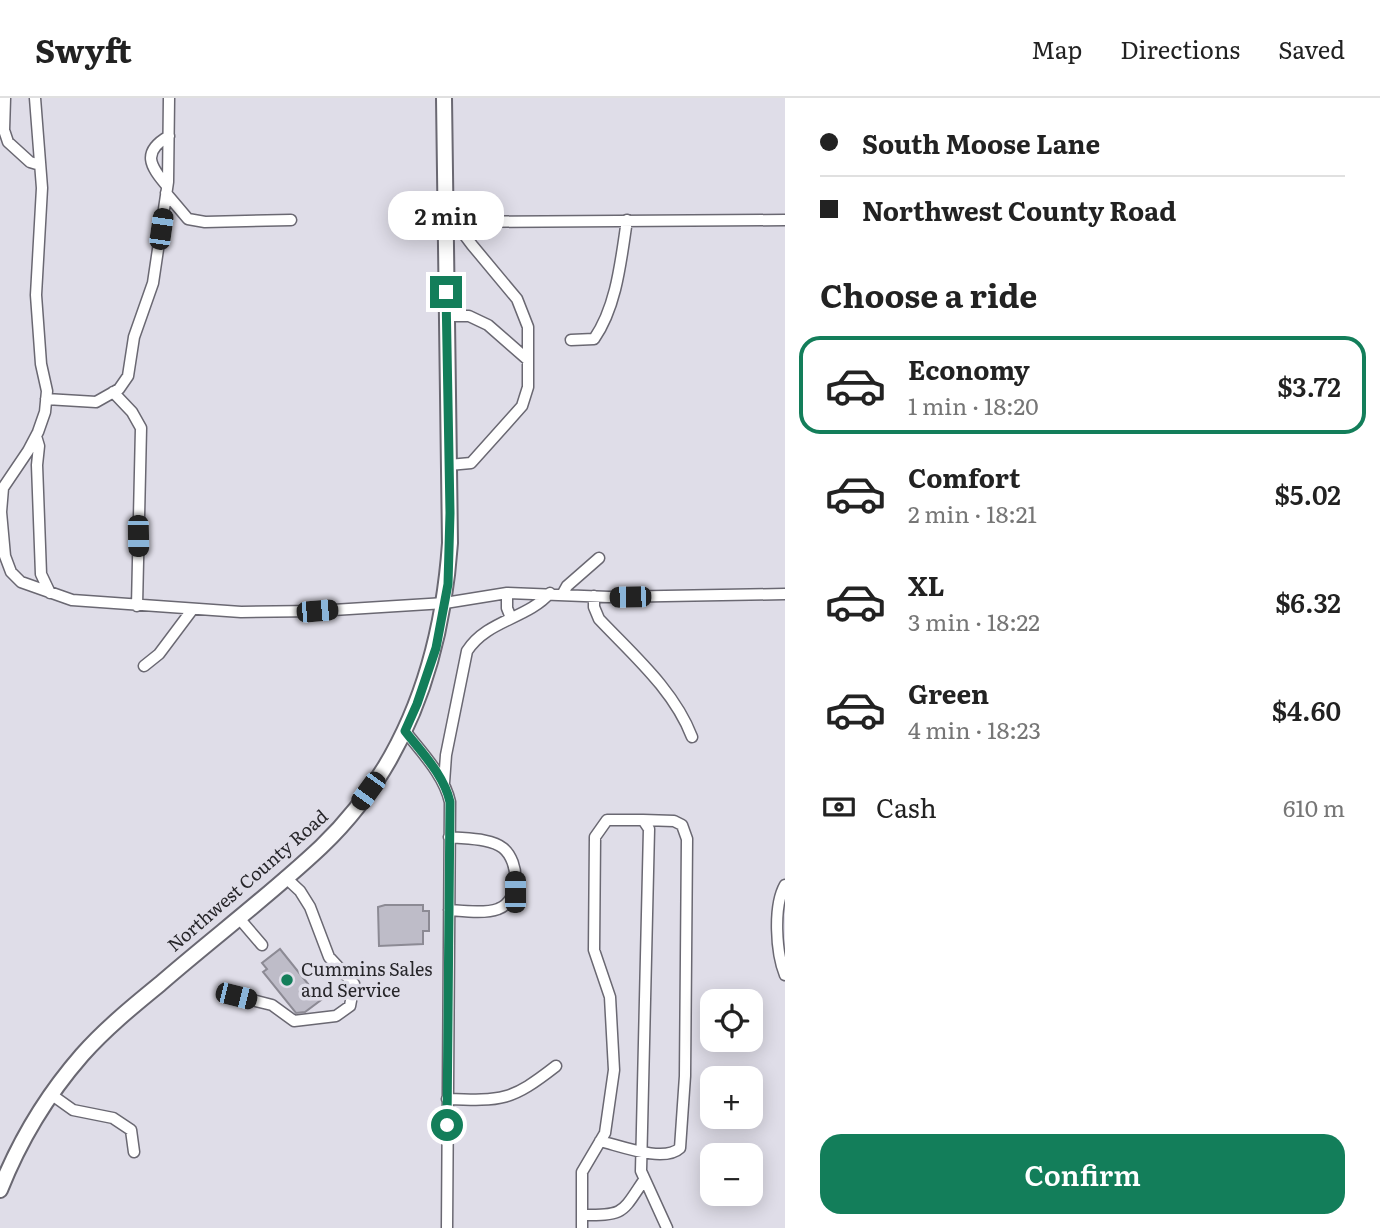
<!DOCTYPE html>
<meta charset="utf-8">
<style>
:root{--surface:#fff;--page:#f6f6f6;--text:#222;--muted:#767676;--line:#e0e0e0;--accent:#137e5a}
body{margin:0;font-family:Literata,serif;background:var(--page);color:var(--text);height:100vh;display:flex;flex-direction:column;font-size:26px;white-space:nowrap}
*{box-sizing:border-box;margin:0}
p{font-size:23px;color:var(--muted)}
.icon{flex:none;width:38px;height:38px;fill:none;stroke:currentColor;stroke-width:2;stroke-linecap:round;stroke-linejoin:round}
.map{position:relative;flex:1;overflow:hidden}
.details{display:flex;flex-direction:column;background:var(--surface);width:595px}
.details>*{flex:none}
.top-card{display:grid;align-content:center;height:154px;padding:0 35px;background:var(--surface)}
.controls{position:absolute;left:700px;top:891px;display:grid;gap:14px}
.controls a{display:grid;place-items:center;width:63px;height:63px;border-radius:14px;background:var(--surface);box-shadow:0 4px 18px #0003;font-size:35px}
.end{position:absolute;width:32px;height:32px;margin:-16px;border:9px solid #137e5a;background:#fff;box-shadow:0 0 0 4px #fff}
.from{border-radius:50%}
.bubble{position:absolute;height:49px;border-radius:21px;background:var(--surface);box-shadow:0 4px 18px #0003;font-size:23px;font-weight:600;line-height:49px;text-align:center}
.car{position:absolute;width:21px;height:42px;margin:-21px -10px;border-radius:9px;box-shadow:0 0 5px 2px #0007;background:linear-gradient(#222 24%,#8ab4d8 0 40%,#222 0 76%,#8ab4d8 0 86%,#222 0)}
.top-card b{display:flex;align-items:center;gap:24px;height:66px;font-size:26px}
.top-card b+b{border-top:2px solid var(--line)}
.top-card i{width:18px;height:18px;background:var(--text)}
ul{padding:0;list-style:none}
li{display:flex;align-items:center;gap:21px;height:98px;margin:0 14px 10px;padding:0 21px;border:4px solid transparent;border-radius:21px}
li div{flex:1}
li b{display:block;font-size:26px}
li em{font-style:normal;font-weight:600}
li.current{border-color:var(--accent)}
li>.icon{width:63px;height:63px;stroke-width:1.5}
h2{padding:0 35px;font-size:32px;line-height:84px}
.pay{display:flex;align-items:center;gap:18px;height:77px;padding:0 35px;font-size:26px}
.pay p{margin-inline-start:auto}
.primary-button{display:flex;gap:14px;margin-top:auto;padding:14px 35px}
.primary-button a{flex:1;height:80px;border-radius:21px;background:var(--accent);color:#fff;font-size:28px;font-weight:600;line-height:80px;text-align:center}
header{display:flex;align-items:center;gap:42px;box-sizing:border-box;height:98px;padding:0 35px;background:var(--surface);border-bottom:2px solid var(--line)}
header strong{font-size:33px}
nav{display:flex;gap:38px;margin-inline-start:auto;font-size:24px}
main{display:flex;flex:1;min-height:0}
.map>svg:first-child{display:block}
</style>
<header>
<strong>Swyft</strong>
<nav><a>Map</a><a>Directions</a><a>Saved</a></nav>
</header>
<main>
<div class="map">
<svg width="785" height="1130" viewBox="0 0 785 1130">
<rect width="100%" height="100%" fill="#dfdde8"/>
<path fill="#bebcc8" stroke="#8c8a94" stroke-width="2" d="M385 807H423V813H429V833H423V846L379 848 378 809Z
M280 851 321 902 305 914 296 915 263 874 267 871 262 865Z"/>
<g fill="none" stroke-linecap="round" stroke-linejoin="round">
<defs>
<path id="minor" d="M5 0 4 32 8 44 30 64 40 67
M35 0 42 90 36 197 41 266 47 293 45 314 38 334 28 353 3 390 1 414 5 458 11 474 21 484 72 502 241 514 317 513 445 505 507 495 609 499 785 496
M167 88C150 68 141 54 169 38
M166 95 188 121 205 124 291 122
M445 124 785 122
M447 218H469L488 227 528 262
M571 242 594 241C617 208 621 161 627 122
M113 294 132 314 141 330 137 508
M46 301 96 304 119 291 128 278 134 239 153 185 168 84 169 0
M36 338 39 348 37 367 41 476 50 495
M449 367 471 365 522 308 528 289V229L517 201 472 147 463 135 462 124
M507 495V510L511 520
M562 497 567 488 599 460
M594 498V509L599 521C633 557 674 592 692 639
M144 568 159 556 192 512
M405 633C422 655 444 677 450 704L447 1130
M444 685 446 657 467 553C487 522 527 521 550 495
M785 787C773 808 776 855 785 877
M449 812C463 813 485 816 498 811 521 803 520 764 503 750 491 740 465 741 449 739
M238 819 262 847
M236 898 272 907 294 923 336 918 350 908 354 886 329 859 310 809 300 793 285 779
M52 997 73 1012 113 1020 131 1032 134 1054
M447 1001C503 1003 511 1003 556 968
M600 1043C621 1048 664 1065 680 1050L685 978 687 741 682 727 674 723 643 722
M582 1117C625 1117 621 1116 644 1082
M582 1130V1074L605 1035 614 972 610 899 594 852 595 739 607 722H643L649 731 641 1073 667 1130"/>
<path id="highway" d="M0 1092C19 1044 48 996 82 957 105 931 133 908 160 886 213 840 270 797 321 749 407 667 442 560 450 445L444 0"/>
</defs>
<use href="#minor" stroke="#6a6872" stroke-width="13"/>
<use href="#highway" stroke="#6a6872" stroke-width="18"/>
<use href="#minor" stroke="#fff" stroke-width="10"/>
<use href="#highway" stroke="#fff" stroke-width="14"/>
</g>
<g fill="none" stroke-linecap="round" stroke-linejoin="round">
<path stroke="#137e5a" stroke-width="9" d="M446 194 450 415 448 486 436 550 417 606 405 633C422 655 444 677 450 704L447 1027"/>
</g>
<circle fill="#137e5a" stroke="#dfdde8" stroke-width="2.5" cx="287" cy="882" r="7"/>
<g text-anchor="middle" stroke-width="7" stroke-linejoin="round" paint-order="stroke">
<g font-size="18" fill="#27262a" stroke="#dfdde8">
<text transform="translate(248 783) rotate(-41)" y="6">Northwest County Road</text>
</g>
<g font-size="18" fill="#27262a" stroke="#dfdde8" text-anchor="start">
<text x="301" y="878">Cummins Sales<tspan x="301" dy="21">and Service</tspan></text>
</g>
</g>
</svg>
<div class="controls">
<a><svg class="icon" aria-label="locate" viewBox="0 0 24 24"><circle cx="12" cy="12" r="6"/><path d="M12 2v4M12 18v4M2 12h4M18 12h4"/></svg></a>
<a>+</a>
<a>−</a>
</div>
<i class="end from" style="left:447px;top:1027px"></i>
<i class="end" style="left:446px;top:194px"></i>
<div class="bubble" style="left:388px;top:93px;width:116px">2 min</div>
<i class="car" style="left:161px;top:131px;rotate:8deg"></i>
<i class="car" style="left:138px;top:438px;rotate:179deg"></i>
<i class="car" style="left:630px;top:499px;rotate:269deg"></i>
<i class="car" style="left:317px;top:513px;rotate:85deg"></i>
<i class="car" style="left:368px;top:693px;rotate:216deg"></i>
<i class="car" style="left:515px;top:794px;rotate:0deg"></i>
<i class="car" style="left:236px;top:898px;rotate:104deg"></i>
</div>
<section class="details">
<div class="top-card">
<b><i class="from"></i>South Moose Lane</b>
<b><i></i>Northwest County Road</b>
</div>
<h2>Choose a ride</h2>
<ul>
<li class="current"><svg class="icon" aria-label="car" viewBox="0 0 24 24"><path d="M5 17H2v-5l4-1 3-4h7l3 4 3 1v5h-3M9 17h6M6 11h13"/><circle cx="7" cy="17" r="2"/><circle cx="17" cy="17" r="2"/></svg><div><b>Economy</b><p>1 min · 18:20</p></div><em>$3.72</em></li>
<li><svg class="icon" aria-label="car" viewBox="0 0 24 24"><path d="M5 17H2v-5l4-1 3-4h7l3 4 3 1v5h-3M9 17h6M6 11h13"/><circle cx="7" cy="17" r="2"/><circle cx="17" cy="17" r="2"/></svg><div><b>Comfort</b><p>2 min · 18:21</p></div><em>$5.02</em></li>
<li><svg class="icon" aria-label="car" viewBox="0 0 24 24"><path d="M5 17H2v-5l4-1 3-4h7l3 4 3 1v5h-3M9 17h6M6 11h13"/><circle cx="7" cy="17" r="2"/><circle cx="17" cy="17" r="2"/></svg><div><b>XL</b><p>3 min · 18:22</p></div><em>$6.32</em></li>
<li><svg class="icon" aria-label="car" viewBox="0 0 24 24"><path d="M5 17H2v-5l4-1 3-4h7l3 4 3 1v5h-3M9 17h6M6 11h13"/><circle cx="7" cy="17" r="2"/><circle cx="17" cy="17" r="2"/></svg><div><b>Green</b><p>4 min · 18:23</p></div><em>$4.60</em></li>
</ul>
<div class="pay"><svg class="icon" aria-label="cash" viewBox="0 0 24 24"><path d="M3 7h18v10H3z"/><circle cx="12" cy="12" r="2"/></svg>Cash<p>610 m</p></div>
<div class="primary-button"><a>Confirm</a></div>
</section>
</main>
